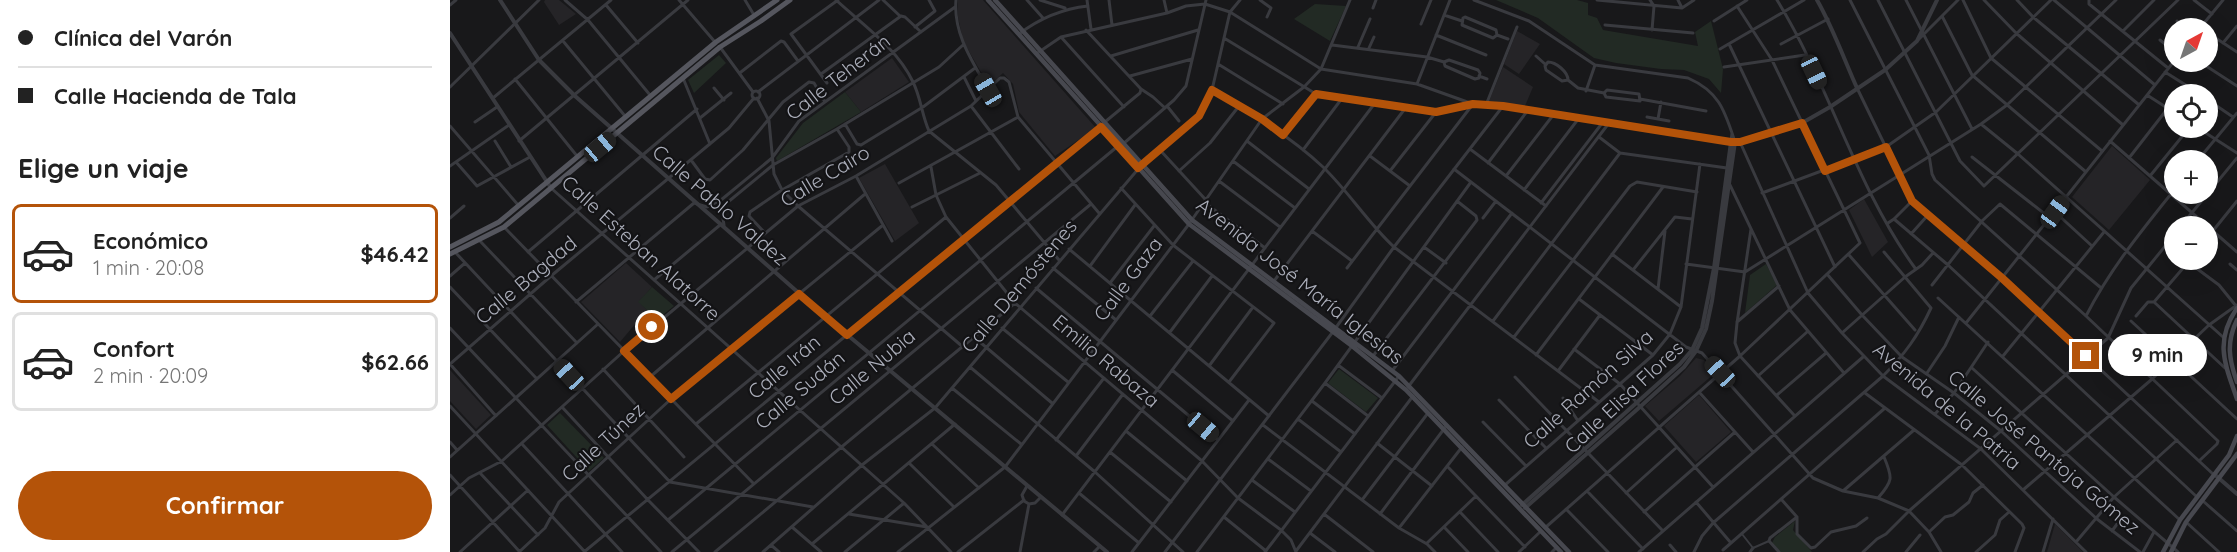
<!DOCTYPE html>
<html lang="es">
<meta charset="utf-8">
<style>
:root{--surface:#fff;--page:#f2f2f2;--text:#222;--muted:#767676;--line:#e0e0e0;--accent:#b45309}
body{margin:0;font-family:Quicksand,sans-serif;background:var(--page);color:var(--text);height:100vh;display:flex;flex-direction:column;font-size:22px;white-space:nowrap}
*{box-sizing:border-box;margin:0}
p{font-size:20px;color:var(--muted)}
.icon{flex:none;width:33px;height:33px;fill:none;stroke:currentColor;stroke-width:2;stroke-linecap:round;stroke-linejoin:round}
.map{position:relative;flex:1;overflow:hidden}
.panel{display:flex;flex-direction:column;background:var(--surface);width:450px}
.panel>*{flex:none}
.guide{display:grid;align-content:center;height:132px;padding:0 18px;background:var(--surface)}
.needle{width:39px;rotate:40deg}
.fabs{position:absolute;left:1714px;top:18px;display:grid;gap:12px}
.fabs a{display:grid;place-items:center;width:54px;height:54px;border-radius:50%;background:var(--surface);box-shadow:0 6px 24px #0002;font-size:30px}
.end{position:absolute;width:27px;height:27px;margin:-14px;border:8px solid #b45309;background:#fff;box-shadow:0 0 0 3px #fff}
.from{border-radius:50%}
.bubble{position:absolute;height:42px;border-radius:21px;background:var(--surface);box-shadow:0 6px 24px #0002;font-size:20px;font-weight:700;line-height:42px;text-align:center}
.car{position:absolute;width:18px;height:36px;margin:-18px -9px;border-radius:8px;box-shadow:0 0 4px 2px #0007;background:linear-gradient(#222 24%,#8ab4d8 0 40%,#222 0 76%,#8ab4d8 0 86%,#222 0)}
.guide b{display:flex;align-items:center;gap:21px;height:57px;font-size:22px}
.guide b+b{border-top:2px solid var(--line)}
.guide i{width:15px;height:15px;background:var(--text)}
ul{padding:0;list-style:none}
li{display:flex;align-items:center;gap:18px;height:99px;margin:0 12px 9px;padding:0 6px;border:3px solid var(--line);border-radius:9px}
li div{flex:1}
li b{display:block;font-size:22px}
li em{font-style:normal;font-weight:700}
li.selected{border-color:var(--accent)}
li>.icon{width:54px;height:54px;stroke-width:1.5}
h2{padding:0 18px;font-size:27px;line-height:72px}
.cta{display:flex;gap:12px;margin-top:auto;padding:12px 18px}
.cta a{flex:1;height:69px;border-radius:36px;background:var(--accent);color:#fff;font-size:24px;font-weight:700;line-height:69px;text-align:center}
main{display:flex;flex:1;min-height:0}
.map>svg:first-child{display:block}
</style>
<main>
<section class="panel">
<div class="guide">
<b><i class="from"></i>Clínica del Varón</b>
<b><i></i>Calle Hacienda de Tala</b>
</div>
<h2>Elige un viaje</h2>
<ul>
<li class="selected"><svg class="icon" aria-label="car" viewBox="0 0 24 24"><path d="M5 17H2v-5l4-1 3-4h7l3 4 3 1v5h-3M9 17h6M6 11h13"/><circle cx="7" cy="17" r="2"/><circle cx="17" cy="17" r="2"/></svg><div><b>Económico</b><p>1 min · 20:08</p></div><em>$46.42</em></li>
<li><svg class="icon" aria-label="car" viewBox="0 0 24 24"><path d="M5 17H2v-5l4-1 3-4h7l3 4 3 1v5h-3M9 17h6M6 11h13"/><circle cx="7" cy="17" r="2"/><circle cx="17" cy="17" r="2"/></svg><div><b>Confort</b><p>2 min · 20:09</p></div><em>$62.66</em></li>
</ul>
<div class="cta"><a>Confirmar</a></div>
</section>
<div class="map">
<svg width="1787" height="552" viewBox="0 0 1787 552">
<rect width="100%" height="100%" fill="#18181a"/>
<path fill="#252427" d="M95 0H109L126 14 109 25 94 2Z
M508 0H533L646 128 605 156 569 112 563 84 553 73 539 86 513 41 508 17Z
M1067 31 1090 44 1069 74 1054 64Z
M442 58 459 82 411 112 395 92Z
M1053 67 1083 87 1075 106 1039 101Z
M1662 146 1700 180 1659 230 1622 197Z
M435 164 469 223 445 241 409 178Z
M1414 199 1438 242 1422 257 1399 210Z
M176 263 202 287 189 302 197 310 170 342 131 302Z
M1246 358 1254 360 1265 373 1209 421 1195 406 1230 376Z
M0 370 41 415 26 429 0 401Z
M1249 395 1281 432 1246 462 1214 426Z
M1605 524 1633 552H1597Z"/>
<path fill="#222a24" d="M1046 0H1127L1138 3V15L1147 18 1153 30 1248 46 1245 32 1261 21 1273 69 1271 93 1259 79 1234 70 1211 69 1166 63 1144 58 1088 18Z
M865 4 896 6 880 41 844 19Z
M269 55 276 63 244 93 238 80Z
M395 92 411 112 327 161 326 158 353 123Z
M1316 264 1327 285 1295 313 1300 275Z
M202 287 224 306 204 322 195 313 197 310 188 302Z
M889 369 928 398 916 412 878 383Z
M110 413 154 458 139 471 97 425Z
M1345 521 1343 530 1362 552H1330L1322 543 1325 537Z"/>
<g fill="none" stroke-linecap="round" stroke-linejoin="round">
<path stroke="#393a3f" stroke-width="2" d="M1292 534 1303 548 1319 541"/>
<path stroke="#393a3f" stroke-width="3" d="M115 0 138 20 200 95
M229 0 265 42
M295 0 304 15
M386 0C413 25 447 48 463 82 471 98 472 116 479 131L546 185 609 260
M433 0 450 16
M506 0C503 33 522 61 538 89
M577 0 593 18
M590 0 615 8
M637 0 641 29
M659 0 662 25
M714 0 717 13
M810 0 821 8 817 17
M1024 0 1079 21 1145 65 1238 78C1270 92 1275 112 1285 142
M1147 0 1232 8 1244 0
M1200 0 1204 6 1202 30
M1228 0 1232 8
M1327 0C1380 86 1406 187 1465 268
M1400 0 1479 155 1482 174 1485 180 1636 316 1768 441 1767 444 1749 461
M1428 0 1510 161 1534 186 1728 0
M1456 0 1522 129
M1513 0 1541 58 1652 151
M1534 0 1566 33 1673 125
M1567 0 1583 17 1688 104
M1604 0 1705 85
M1639 0V4L1718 68
M1744 0 1762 14
M0 5 6 0
M156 5 188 43
M923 8 926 0
M994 15 1012 21
M1492 16 1522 75 1636 172
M1015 17 1046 30 1047 35 1043 38 1012 25 1013 18Z
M1264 21 1297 0
M1727 21 1737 28
M971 24 981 0
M1155 25 1243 33
M465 27 485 11 479 0
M1750 28 1773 0
M1673 31 1704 0
M1758 33 1787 52
M569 34C590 18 611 9 638 6
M986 35 1036 55
M1047 35 1058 39
M611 37 674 107
M774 38 866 94 986 112 1023 104 1053 106 1281 142 1282 133
M1469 39 1508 0
M1710 40 1725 52
M113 41 175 116
M1773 43 1787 26
M1279 44 1385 267
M1331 44 1378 19
M882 45 977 57 994 62
M270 47 303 92
M908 47 920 19
M919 48 924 37
M1270 49 1354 0
M586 54 611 37 717 13 736 6 755 4 780 12 871 69 967 84 1023 104 897 268
M661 56 748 30
M1086 56 1095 64
M999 60 1028 70 1030 73 1029 78 1025 79 995 66 994 62Z
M1098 62C1106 62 1118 72 1118 80L1112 81 1096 70 1095 66Z
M1750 62 1787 86
M768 64 833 104
M1274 67 1355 55
M291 72 331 41 334 42 348 61
M1715 72 1750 94
M371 74 451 16 455 17 471 32
M680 76 742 59
M1029 76 1037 79
M514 77 526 101
M233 78 260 144
M65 79 127 156
M1118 80 1128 88 1154 93
M377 83 341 34 388 0
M967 84 1000 0
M0 87 89 0
M264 88 274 100
M1407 88 1462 201 1552 278 1763 474
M691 89 703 97 715 108
M762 90C801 113 840 136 873 167 899 192 918 223 944 247L1149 402
M1157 90 1189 94 1190 101 1156 97 1154 93Z
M1136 91 1145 65
M302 95a4 4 0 1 1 8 0a4 4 0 1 1-8 0Z
M308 92 429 0
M1697 95 1725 113
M43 98 161 0
M307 98 319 121 324 174 332 190 348 206 513 347
M1190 99 1256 111
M1758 100 1783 117
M1036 105 1067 27
M521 106 569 169
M717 106 729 121
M1197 117 1219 121
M250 118 281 93
M1208 119 1211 102
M25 122 47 107
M395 124 407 144 411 145 473 107 525 68
M1531 124 1568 154 1773 337
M0 126 69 206
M1748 128 1787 153
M834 135 866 94
M1149 137 1170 153 1277 168
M45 141 61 167
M69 141 238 0
M797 141 859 189
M1660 141 1787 252
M1290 142 1358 293 1392 333 1433 376 1531 449 1636 552
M673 144 724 100 736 86 756 0
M1020 149 1096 206
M710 150 755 199
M853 150 893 97
M920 156 960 186
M1522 157 1600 218
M1679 158 1718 108
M241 160 255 179 260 180 293 150 333 102 359 82 364 83 375 102
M1748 160 1787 113
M783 161 845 208
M6 162 27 186 80 157
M1038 163 1078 110
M0 166 59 125
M481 167 486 195 496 217 565 303 752 461 788 498 831 530 841 540 846 552
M1004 169 1236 347 1252 353 1363 478 1393 491 1428 498 1459 511 1479 532 1491 552
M729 171 760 143 789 106
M940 171 986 112
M406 176 442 241
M1056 176 1104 114
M1700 176 1739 128
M769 181 830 227
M449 183 568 117
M1279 183 1340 310 1394 373
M101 188 454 503 501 552
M671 188 723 245 824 323 779 382
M1074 190 1129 118
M1312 193 1436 147 1486 112 1601 0
M754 202 815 248
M1091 203 1153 122
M462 207 530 173
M1605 212 1642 246
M0 218 14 206
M1033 218 1046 201
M1444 219 1498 265 1747 497
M1438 223 1444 219 1462 201
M274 225 272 212 278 202 323 165 387 129 489 67 513 45
M1731 226 1787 158
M54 227 303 483
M1301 229 1287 323 1285 343 1290 356 1344 415
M862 231 902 261
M315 233 299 216 300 212 332 190 399 152V147L387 129
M1461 234 1478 215
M1758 237 1787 201
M30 241 127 343
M974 247 996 263
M619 249 819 416
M5 252 220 482 363 507
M78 252 247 109
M1162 254 1231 307
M1399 255 1465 330
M1738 262 1769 285 1786 306
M1236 264 1295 272 1531 124 1557 105 1666 0
M1780 264 1787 270
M640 266 685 205
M603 268 666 320
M1183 270 1225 217 1242 219
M1377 274 1412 315 1452 357 1504 393 1551 431 1647 519 1690 552
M0 276 15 263
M204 280 270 225
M824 281 957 106
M660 283 704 226
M1482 285 1532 221 1550 204 1650 287
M0 287 87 379
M586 288 768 440
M1208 289 1215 231
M1488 298 1730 520
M1129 299 1203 355
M126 302 244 203 257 207 271 200 322 158 349 121 505 7
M1704 302 1775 368
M700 316 743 261
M1636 316C1660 269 1692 230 1725 189
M1686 316 1698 302H1704L1740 260
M1043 321 1170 153
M1681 321 1787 419
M1287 322 1329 286
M1516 323 1725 60
M0 328 211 552
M552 328 618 382
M720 332 762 276
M1392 333 1455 277 1472 265 1483 253
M524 337 602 403
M1064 337 1180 186 1187 182 1247 192
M1124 349 1170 384 1263 487
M1086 355 1213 187
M923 356 1027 220 1026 216 1007 201
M1553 356 1654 232
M0 364 101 276 279 128 304 98
M0 364 46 416
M888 365 932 398
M759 366 803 307
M520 367 645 472 733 552
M1522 368 1664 497 1728 552
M153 369 234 457
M722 370 783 421
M942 371 1062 213
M1108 371 1150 315
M1477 373 1495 346 1509 317
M1308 376 1357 332
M200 377 415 194
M1065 377 1213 531
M875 383 918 416
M958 387 1159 123
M502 388 571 444
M1249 392 1303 452
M1415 393 1512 465 1572 524 1574 528 1565 552
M1327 395 1376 353
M1113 398 1128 421
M1049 400 1096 448
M862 401 905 434
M0 406 135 552
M112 407 198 500 249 552
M1485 414 1504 393 1538 342
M848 419 891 452
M1033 422 1076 466
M246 424 496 217
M813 425 949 528 977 544 985 552
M676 431 737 481
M606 440 654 378
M0 442 7 450
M927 443 982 486
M72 444 172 552
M482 444 529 488
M660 452 721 502
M626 456 673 394
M0 457 148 324
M818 459 861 491
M459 463 504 507
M997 466 1075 547
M30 473 88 535
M0 475 69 551
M802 480 845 512
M1055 485 1203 355 1220 334 1231 307 1250 164
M577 486 572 495 574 501 579 504
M1573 490 1701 380 1759 325 1787 305
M1137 491 1193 549
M1393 491 1464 430
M629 493 689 543
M1176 493 1227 447
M0 495 19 478 52 461 174 351 348 206 406 176 521 106 550 78H554L559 82 568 117 649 213
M1428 498C1443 481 1443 478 1434 457
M1331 499 1347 517V534L1361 548 1365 547 1381 532 1406 526 1417 518
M912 500 978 413
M1753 501 1787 531
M1246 502 1281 543
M579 504 585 503 591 497
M1116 509 1158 552
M1010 512 1048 552
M1194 512 1285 432
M399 514 477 527
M874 514 923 552
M930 514 997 425
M612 515 925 103
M774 517 816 551
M218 520 668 146
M1736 522 1769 552
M342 527 371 552
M994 527 1018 552
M1096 527 1290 356 1410 243 1322 60 1287 6
M949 528 1012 447
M1662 531 1670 520
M1479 532 1495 517 1503 515 1519 502 1523 493 1533 485
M860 533 885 552
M1626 542 1664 497 1727 440
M977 543 1026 496
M362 544 505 424
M321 545 329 552
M1220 545 1226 552
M1273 550 1435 408
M846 551 963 396
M10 552 78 490
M69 552 95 528 109 502 221 399 433 225
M134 552 690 93 691 89 636 30
M222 552 641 204
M265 552 565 303
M313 552 412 465 485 408 689 168 749 116 762 90 780 12 790 0
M395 552 454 503
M448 552 555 467 739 224 812 119 854 87 871 69 900 0
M508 552 574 500
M570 552 579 504
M644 552 650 546
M682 552 799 400
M715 552 882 333 944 247 1053 106
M747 552 875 383 1021 182
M815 552 949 376
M1069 552 1091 531
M1102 552 1107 547
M1189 552 1413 357
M1244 552 1252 536 1263 523 1433 376C1455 354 1468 336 1481 308L1434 252
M1300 552 1303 548
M1329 552 1319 541 1320 538 1347 517
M1413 552 1427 539 1436 534 1459 511 1658 338 1681 288 1725 234
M1456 552 1470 535
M1526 552 1545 535 1550 520 1559 512
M1593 552 1603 519
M1693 552 1704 532"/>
<path stroke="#393a3f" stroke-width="4" d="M50 0 89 60 125 96 376 317 657 552
M1367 0C1383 28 1394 59 1407 88
M0 33 101 188
M1764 474 1787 494
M1072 505 1230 364 1242 350 1252 328 1264 268 1281 142H1290L1352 123 1380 107 1435 70 1467 41 1487 0
M1075 508 1191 406 1234 367 1246 351 1256 329 1262 301 1285 142"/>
<path stroke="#47484f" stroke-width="4.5" d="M538 0 739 224 902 346 956 390 1111 552
M545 0 742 220 949 376 1119 552
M1787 308C1764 342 1775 364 1787 399
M1787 320C1776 342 1779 360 1787 382
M1713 552 1730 520 1779 455 1787 436
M1721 552 1736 522 1787 454"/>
<path stroke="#55565e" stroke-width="5" d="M0 247 49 222 266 42 327 0
M0 254 54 227 270 47 311 21 340 0"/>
</g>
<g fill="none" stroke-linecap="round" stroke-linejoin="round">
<path stroke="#b45309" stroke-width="8" d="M202 327 174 351 221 399 349 294 397 335 651 127 688 168 749 116 762 90 812 119 833 135 866 94 986 112 1023 104 1053 106 1281 142H1290L1352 123 1375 171 1436 147 1462 201 1552 278 1636 356"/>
</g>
<g text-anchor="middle" stroke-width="4.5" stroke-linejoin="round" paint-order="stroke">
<g font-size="20" fill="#abaeba" stroke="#131315">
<text transform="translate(388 77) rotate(-38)" y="7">Calle Teherán</text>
<text transform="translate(375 176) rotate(-31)" y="7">Calle Cairo</text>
<text transform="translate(270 205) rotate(41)" y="7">Calle Pablo Valdez</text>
<text transform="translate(191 248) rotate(42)" y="7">Calle Esteban Alatorre</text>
<text transform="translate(678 279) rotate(-53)" y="7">Calle Gaza</text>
<text transform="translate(76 280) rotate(-40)" y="7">Calle Bagdad</text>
<text transform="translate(850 281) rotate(38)" y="7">Avenida José María Iglesias</text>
<text transform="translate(569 286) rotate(-50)" y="7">Calle Demóstenes</text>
<text transform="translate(656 361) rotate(40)" y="7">Emilio Rabaza</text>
<text transform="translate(334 367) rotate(-40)" y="7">Calle Irán</text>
<text transform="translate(422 367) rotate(-40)" y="7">Calle Nubia</text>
<text transform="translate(1138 389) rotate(-42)" y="7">Calle Ramón Silva</text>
<text transform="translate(350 390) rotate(-40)" y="7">Calle Sudán</text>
<text transform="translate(1174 397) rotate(-43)" y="7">Calle Elisa Flores</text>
<text transform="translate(1497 406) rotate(40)" y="7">Avenida de la Patria</text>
<text transform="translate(153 442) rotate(-43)" y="7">Calle Túnez</text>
<text transform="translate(1594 452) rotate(40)" y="7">Calle José Pantoja Gómez</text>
</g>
</g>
</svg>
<div class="fabs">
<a><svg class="needle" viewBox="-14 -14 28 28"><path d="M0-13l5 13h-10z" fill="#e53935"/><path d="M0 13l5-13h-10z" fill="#767676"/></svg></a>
<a><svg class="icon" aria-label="locate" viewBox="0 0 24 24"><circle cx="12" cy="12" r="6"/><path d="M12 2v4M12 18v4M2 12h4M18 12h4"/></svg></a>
<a>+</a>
<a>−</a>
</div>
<i class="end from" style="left:202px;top:327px"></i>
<i class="end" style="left:1636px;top:356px"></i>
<div class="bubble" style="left:1658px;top:334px;width:99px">9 min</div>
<i class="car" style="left:1364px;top:72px;rotate:155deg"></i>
<i class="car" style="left:538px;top:90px;rotate:330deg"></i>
<i class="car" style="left:150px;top:147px;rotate:50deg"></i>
<i class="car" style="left:1605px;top:212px;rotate:36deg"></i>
<i class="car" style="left:1270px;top:372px;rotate:317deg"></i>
<i class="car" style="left:119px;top:375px;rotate:317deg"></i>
<i class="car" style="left:753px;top:427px;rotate:130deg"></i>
</div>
</main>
